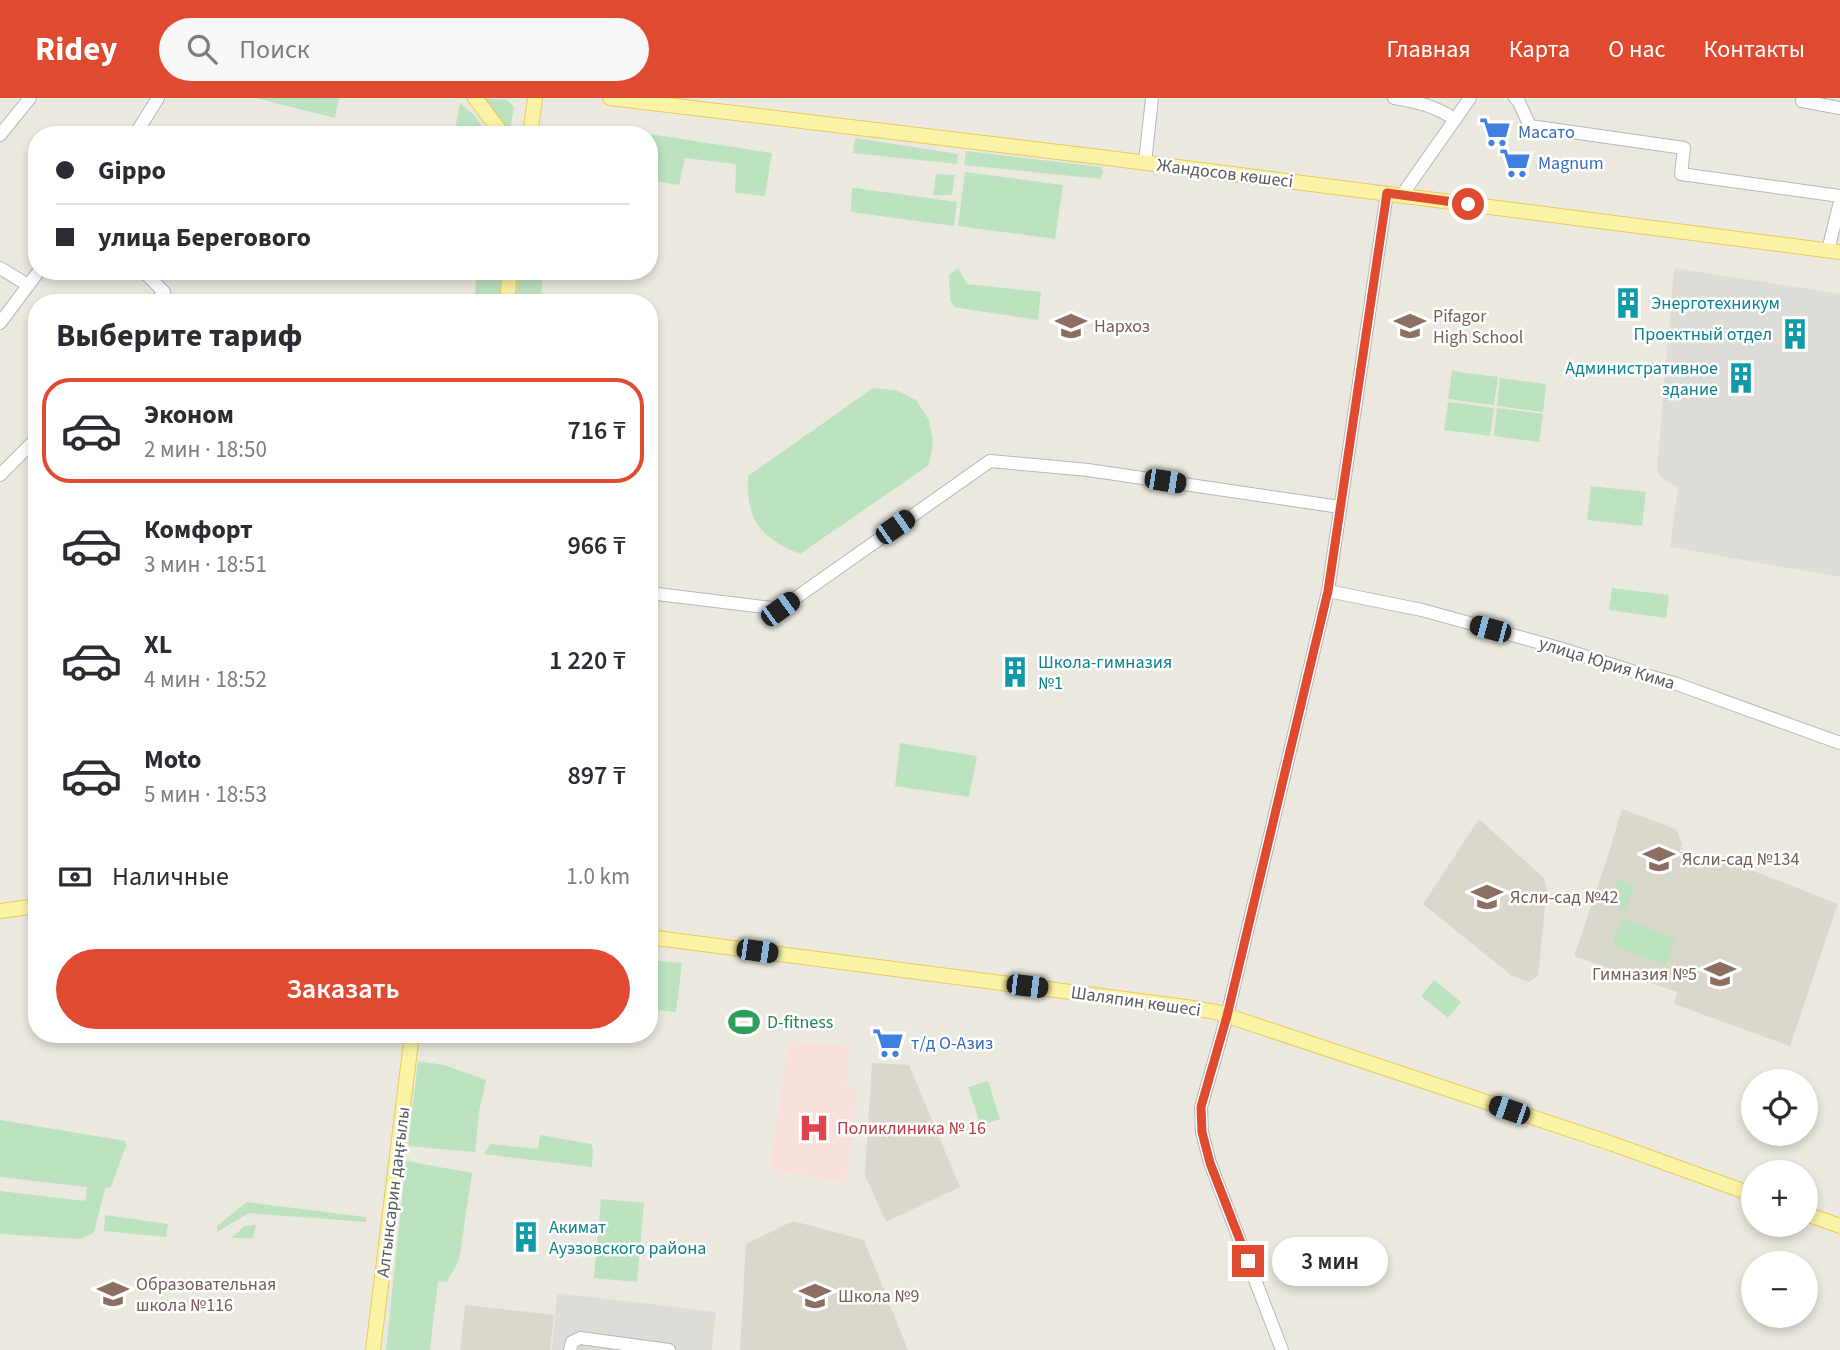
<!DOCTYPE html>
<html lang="ru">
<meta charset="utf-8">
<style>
:root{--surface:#fff;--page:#f7f7f7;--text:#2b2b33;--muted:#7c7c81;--line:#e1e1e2;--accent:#df4a31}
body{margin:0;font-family:"Source Sans 3",sans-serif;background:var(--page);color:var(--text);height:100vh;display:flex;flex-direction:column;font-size:26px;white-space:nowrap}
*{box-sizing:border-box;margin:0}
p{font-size:23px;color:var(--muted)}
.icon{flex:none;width:38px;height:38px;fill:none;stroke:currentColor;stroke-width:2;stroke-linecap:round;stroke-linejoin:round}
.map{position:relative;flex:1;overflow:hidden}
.panel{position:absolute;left:28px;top:196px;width:630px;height:749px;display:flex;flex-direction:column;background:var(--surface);border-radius:28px;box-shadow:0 4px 10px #0003}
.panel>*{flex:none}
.banner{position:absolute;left:28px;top:28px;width:630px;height:154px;border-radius:28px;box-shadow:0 4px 10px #0003;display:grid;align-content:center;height:154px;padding:0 28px;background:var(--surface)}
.tools{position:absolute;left:1741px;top:971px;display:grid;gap:14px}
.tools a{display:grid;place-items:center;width:77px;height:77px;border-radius:50%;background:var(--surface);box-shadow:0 4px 10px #0003;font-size:35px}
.end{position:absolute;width:32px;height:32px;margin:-16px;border:9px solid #df4a31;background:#fff;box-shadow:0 0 0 4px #fff}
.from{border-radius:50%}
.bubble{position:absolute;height:49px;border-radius:24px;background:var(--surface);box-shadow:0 4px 10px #0003;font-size:23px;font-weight:600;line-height:49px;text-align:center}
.car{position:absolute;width:21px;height:42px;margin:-21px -10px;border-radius:9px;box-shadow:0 0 5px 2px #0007;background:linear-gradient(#222 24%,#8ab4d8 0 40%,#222 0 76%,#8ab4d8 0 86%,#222 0)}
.banner b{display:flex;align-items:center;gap:24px;height:66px;font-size:26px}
.banner b+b{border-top:2px solid var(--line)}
.banner i{width:18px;height:18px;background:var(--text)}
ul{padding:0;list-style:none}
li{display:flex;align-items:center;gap:21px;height:105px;margin:0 14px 10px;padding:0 14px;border:4px solid transparent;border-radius:28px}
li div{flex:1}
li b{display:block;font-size:26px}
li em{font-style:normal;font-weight:600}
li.active{border-color:var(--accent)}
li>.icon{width:63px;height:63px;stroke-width:1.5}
h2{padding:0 28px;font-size:32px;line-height:84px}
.pay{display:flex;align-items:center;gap:18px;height:77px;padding:0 28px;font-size:26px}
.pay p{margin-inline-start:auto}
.button{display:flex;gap:14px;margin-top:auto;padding:14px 28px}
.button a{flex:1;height:80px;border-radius:42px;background:var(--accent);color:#fff;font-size:28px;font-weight:600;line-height:80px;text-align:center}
header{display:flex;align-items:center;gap:42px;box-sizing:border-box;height:98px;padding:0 35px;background:var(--accent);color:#fff}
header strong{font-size:33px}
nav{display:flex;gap:38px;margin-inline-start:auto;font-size:24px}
.search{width:490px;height:63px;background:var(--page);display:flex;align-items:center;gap:18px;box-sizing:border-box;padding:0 24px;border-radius:38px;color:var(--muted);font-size:26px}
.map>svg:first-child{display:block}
</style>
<header>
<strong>Ridey</strong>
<div class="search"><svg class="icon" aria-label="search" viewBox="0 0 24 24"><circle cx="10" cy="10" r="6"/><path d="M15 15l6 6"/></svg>Поиск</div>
<nav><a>Главная</a><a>Карта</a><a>О нас</a><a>Контакты</a></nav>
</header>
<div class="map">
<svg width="1840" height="1252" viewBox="0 0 1840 1252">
<rect width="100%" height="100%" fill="#ebe9df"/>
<path fill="#dedcd7" d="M1674 170 1840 196V479L1670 449 1678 390 1661 379 1657 372Z
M557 1195 716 1214 712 1252H552Z"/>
<path fill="#dad8cd" d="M1622 711 1676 731 1682 746 1680 754 1741 768 1838 806 1790 948 1674 906 1677 894 1574 858 1604 770Z
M1479 721 1544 780 1547 791 1538 878 1529 884 1512 878 1423 806Z
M872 965 909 967 960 1089 886 1124 865 1077Z
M793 1123 864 1142 908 1252H740L746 1146Z
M465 1207 554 1217 550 1252H460Z"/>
<path fill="#f9dfda" d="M788 944 849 948 847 988 857 989 846 1085 770 1071Z"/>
<path fill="#bce2bf" d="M255 0H339L335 20Z
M478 0 507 2 514 9 509 37Z
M460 5 474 17 488 37H454Z
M598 28 772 55 765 98 735 95 736 66 685 60 679 87 649 82V37H597Z
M855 40 958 56 957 66 853 55Z
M966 53 1101 69 1103 74 1100 81 964 67Z
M965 74 1063 87 1055 141 958 128Z
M936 76 955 77 952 97H933Z
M855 90 957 104 954 128 851 114 852 91Z
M958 170 967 186 1041 194 1038 222 954 209 950 202 949 177Z
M477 173H504L500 205H474Z
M519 173H543L540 205H515Z
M1452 273 1498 279 1494 307 1448 301Z
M1500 280 1546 286 1543 314 1497 308Z
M873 290 896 292 916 302 929 322 933 344 929 367 800 456C760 439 746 423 748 378Z
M1448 304 1494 310 1490 338 1444 332Z
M1497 310 1543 316 1539 344 1494 338Z
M1591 388 1646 394 1642 428 1587 422Z
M1612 490 1669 497 1666 520 1609 512Z
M900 645 977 658 969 699 895 688Z
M1618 781 1635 788 1626 813 1609 806Z
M1622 820 1676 841 1666 868 1612 847Z
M649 862 682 865 676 914 649 911Z
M1434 882 1461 904 1448 920 1421 898Z
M418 963 444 967 486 982 479 1014 475 1054 408 1048Z
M988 983 1000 1021 981 1028 968 989Z
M0 1022 125 1043 126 1048 111 1089 105 1090 94 1135 79 1141 0 1136V1093L85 1103 87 1089 0 1079Z
M540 1037 591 1046 593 1051 592 1069 484 1056 490 1046 538 1051Z
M406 1063 472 1075 459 1162 447 1184 438 1183 430 1252H386Z
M601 1101 644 1105 637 1184 594 1180Z
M247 1104 366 1119V1124L249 1115 217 1134V1128Z
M105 1117 168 1126 166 1139 104 1133Z
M256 1127 253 1140H231L245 1128Z"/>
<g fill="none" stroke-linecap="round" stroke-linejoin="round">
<defs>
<path id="minor" d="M1394 0C1415 3 1439 9 1455 22
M1515 0 1518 2 1530 28 1684 50 1681 76 1840 98
M1802 3 1840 10
M0 37 30 0
M135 37 158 0
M1145 65 1152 0
M1402 97 1470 0
M1828 152 1840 104
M0 170 28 187
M143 173 164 194 155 205
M0 225 39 173
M0 377 37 340
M1328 493 1422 512 1559 550 1638 575 1674 585 1840 645
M649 495 780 511 990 363 1088 372 1340 409
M570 1252 572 1244 580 1240 669 1252
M1282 1252 1210 1065 1202 1034 1201 1009 1227 918 1328 493 1387 95"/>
<path id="major" d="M475 0 503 37
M610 0 1108 60 1840 154
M530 37 535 0
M507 205 510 173
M0 813 37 808
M649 839 1186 909 1216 914 1613 1046 1754 1097
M1806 1116 1840 1128
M373 1252 412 936"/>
</defs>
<use href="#minor" stroke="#b5b7bc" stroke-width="14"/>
<use href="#major" stroke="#e9c95a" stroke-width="16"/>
<use href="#minor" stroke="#fff" stroke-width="12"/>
<use href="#major" stroke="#faf2a5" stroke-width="14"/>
</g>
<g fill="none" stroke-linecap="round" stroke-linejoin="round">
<path stroke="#df4a31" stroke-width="9" d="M1248 1163 1210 1065 1202 1034 1201 1009 1227 918 1328 493 1387 95 1468 106"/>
</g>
<defs>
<symbol id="supermarket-bare" viewBox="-9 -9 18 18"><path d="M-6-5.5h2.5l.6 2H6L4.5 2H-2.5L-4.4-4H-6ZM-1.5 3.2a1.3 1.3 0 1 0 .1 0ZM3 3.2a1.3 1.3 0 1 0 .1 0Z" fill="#3f7fe0" stroke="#fff" stroke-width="2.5" paint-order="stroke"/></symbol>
<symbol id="building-bare" viewBox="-9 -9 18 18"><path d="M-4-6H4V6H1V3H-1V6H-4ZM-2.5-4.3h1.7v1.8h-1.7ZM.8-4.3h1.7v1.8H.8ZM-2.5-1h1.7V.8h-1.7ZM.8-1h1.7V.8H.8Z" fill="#0f9aa8" stroke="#fff" stroke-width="2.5" paint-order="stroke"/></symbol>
<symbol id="university-bare" viewBox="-9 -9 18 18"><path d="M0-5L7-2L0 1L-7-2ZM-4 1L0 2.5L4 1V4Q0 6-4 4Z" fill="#8d6e63" stroke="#fff" stroke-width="2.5" paint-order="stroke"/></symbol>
<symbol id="school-bare" viewBox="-9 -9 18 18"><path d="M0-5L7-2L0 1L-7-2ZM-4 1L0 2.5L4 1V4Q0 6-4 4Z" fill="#8d6e63" stroke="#fff" stroke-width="2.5" paint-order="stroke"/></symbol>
<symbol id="stadium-bare" viewBox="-9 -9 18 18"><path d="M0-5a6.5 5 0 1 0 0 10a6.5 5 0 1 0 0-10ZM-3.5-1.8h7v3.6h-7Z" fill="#2e9e5b" stroke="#fff" stroke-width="2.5" paint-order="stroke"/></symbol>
<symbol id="hospital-bare" viewBox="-9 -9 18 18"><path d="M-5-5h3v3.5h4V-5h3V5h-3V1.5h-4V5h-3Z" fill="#e0444e" stroke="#fff" stroke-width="2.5" paint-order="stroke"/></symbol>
</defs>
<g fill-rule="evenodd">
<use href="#supermarket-bare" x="1473" y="12" width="44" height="44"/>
<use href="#supermarket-bare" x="1493" y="43" width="44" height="44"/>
<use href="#building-bare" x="1606" y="183" width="44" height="44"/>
<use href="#university-bare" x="1049" y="206" width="44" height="44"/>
<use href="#school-bare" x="1388" y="206" width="44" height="44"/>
<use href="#building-bare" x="1773" y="214" width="44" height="44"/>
<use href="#building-bare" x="1719" y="258" width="44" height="44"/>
<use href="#building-bare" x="993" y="552" width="44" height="44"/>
<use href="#school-bare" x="1637" y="739" width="44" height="44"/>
<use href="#school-bare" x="1465" y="777" width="44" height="44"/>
<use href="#school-bare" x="1698" y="854" width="44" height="44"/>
<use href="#stadium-bare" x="722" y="902" width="44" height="44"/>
<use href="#supermarket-bare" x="866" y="923" width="44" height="44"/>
<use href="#hospital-bare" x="792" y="1008" width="44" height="44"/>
<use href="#building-bare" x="504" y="1117" width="44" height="44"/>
<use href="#school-bare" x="91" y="1174" width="44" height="44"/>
<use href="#school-bare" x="793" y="1176" width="44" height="44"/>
</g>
<g text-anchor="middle" stroke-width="5" stroke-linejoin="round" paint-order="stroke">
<g font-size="18" fill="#366cbe" stroke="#fff" text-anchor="start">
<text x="1518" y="40">Масато</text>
<text x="1538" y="71">Magnum</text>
<text x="911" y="951">т/д О-Азиз</text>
</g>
<g font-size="18" fill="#585b60" stroke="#fff">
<text transform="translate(1225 75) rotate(7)" y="6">Жандосов көшесі</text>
<text transform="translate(1607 565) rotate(17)" y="6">улица Юрия Кима</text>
<text transform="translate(1136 903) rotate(8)" y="6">Шаляпин көшесі</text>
<text transform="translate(393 1094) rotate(-83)" y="6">Алтынсарин даңғылы</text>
</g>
<g font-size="18" fill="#0d838f" stroke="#fff" text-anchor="start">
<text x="1651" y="211">Энерготехникум</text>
<text x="1772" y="242" text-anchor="end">Проектный отдел</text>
<text x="1718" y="276" text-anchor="end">Административное<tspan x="1718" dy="21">здание</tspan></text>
<text x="1038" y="570">Школа-гимназия<tspan x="1038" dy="21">№1</tspan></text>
<text x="549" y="1135">Акимат<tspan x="549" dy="21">Ауэзовского района</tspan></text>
</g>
<g font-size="18" fill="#785e54" stroke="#fff" text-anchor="start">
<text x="1433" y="224">Pifagor<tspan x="1433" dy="21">High School</tspan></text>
<text x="1094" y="234">Нархоз</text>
<text x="1682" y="767">Ясли-сад №134</text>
<text x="1510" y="805">Ясли-сад №42</text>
<text x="1697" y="882" text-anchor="end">Гимназия №5</text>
<text x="136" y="1192">Образовательная<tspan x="136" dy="21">школа №116</tspan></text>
<text x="838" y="1204">Школа №9</text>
</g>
<g font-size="18" fill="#27864d" stroke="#fff" text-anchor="start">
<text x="767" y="930">D-fitness</text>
</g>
<g font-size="18" fill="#be3a42" stroke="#fff" text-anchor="start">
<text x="837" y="1036">Поликлиника № 16</text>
</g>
</g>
</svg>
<div class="tools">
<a><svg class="icon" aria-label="locate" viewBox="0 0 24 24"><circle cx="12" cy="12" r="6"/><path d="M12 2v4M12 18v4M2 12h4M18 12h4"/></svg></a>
<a>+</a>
<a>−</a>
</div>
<i class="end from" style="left:1468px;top:106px"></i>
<i class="end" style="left:1248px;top:1163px"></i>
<div class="bubble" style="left:1272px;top:1139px;width:116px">3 мин</div>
<i class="car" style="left:1165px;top:383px;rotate:99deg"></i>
<i class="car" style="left:895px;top:429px;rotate:55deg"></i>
<i class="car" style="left:780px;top:511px;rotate:54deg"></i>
<i class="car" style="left:1490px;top:531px;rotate:285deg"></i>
<i class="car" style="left:757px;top:853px;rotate:98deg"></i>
<i class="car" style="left:1027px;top:888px;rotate:97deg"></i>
<i class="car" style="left:1509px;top:1012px;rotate:289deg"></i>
<div class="banner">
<b><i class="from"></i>Gippo</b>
<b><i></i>улица Берегового</b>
</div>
<section class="panel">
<h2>Выберите тариф</h2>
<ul>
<li class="active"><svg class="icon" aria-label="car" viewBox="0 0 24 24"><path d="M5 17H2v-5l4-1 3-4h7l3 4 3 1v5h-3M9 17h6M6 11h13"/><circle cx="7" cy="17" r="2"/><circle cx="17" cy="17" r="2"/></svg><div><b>Эконом</b><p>2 мин · 18:50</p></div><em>716 ₸</em></li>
<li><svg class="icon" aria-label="car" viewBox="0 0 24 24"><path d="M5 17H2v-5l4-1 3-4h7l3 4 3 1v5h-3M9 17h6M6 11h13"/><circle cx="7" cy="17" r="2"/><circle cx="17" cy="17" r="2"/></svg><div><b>Комфорт</b><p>3 мин · 18:51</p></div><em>966 ₸</em></li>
<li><svg class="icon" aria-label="car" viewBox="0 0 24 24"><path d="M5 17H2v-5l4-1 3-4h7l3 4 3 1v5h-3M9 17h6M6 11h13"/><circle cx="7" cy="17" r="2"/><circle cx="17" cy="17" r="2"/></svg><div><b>XL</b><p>4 мин · 18:52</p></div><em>1 220 ₸</em></li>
<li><svg class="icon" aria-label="car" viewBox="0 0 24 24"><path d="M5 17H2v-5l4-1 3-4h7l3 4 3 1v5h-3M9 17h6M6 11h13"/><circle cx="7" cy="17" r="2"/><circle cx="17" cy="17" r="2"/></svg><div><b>Moto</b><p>5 мин · 18:53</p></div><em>897 ₸</em></li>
</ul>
<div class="pay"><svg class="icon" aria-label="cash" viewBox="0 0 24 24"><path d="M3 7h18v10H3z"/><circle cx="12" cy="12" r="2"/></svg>Наличные<p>1.0 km</p></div>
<div class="button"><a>Заказать</a></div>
</section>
</div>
